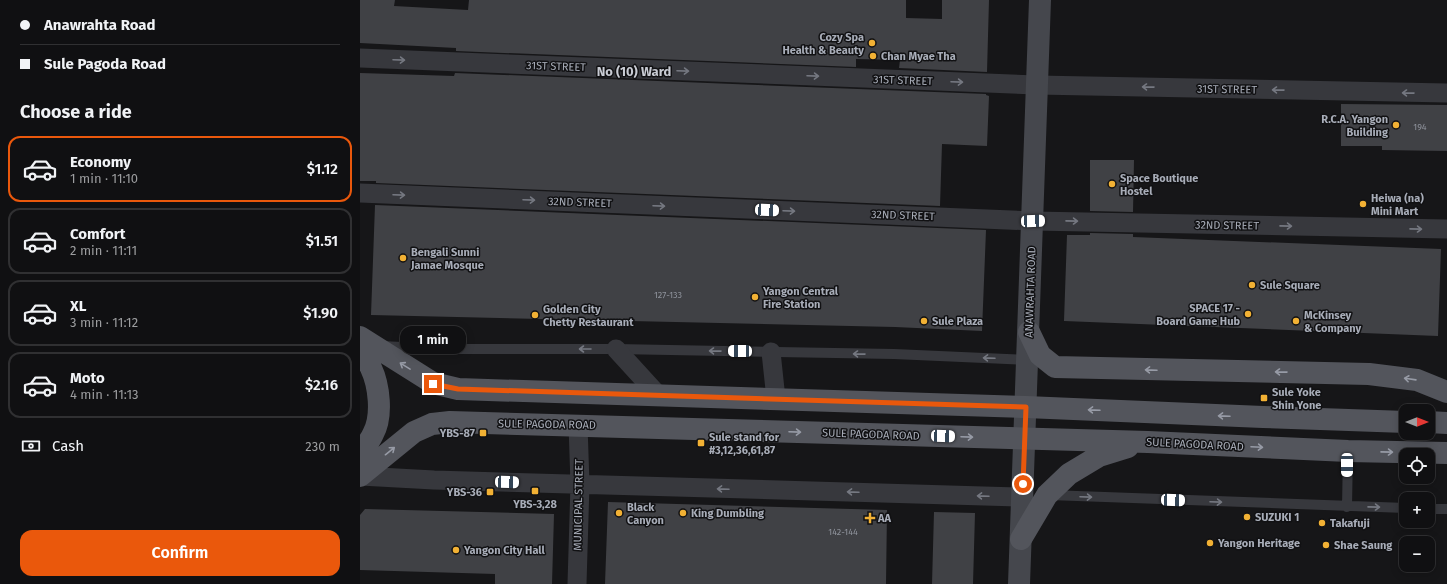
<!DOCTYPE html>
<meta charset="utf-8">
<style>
:root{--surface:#101012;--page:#1e1e20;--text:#f1f3f6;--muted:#9c9d9f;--line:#303032;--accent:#ea580c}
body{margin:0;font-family:"Fira Sans",sans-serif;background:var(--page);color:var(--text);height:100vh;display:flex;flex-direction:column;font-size:15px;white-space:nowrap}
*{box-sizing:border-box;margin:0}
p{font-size:13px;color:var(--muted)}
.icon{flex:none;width:22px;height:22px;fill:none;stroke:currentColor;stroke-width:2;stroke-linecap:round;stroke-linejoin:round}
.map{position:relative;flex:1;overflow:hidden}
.panel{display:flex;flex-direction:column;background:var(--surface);width:360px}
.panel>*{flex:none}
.top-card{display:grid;align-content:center;height:88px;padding:0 20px;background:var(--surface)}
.needle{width:26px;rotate:90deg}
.tools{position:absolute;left:1039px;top:404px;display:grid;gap:8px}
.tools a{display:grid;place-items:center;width:36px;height:36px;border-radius:8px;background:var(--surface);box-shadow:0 2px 10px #0003,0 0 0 1px var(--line);font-size:20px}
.end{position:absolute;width:18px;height:18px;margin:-9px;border:5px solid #ea580c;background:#fff;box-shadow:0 0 0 2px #fff}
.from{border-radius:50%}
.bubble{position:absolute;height:28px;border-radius:12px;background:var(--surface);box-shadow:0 2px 10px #0003,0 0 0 1px var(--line);font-size:13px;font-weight:600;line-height:28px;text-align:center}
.car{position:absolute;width:12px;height:24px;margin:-12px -6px;border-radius:5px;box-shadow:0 0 3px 1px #0007;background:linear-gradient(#fff 24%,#345 0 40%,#fff 0 76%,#345 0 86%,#fff 0)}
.top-card b{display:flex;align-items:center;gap:14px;height:38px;font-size:15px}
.top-card b+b{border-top:1px solid var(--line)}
.top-card i{width:10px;height:10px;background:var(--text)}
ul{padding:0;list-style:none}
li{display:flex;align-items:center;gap:12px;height:66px;margin:0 8px 6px;padding:0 12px;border:2px solid var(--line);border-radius:12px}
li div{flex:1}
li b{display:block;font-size:15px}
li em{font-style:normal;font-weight:600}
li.current{border-color:var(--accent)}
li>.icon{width:36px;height:36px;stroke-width:1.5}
h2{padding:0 20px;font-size:18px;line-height:48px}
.pay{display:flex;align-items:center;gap:10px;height:44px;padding:0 20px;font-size:15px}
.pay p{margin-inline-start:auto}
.primary-button{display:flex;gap:8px;margin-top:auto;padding:8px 20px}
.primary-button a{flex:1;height:46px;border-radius:12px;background:var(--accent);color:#fff;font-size:16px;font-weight:600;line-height:46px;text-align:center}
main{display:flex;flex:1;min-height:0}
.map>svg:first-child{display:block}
</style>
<main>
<section class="panel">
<div class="top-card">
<b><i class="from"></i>Anawrahta Road</b>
<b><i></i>Sule Pagoda Road</b>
</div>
<h2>Choose a ride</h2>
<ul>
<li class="current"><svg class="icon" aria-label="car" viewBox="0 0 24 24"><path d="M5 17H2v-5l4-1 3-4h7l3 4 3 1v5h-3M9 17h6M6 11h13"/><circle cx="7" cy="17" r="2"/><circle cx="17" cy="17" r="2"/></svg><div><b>Economy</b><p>1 min · 11:10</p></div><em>$1.12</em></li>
<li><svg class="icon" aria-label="car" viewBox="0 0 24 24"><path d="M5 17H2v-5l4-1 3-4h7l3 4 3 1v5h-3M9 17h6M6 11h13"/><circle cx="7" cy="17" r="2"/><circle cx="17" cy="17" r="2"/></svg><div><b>Comfort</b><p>2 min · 11:11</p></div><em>$1.51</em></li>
<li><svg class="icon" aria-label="car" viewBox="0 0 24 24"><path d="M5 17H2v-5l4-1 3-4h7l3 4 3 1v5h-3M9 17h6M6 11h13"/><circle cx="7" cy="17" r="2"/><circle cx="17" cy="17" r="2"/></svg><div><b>XL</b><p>3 min · 11:12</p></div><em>$1.90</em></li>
<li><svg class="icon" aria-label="car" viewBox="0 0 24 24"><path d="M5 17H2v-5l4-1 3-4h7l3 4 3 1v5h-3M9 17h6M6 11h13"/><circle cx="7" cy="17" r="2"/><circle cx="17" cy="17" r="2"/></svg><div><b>Moto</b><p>4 min · 11:13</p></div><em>$2.16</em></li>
</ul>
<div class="pay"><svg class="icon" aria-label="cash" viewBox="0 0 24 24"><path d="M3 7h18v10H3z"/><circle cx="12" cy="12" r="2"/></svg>Cash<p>230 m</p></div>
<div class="primary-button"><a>Confirm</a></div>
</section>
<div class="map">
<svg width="1087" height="584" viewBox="0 0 1087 584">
<rect width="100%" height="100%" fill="#161618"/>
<path fill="#404145" d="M0 0H35L34 6 108 10 109 0H546V18L582 19V0H629L627 72 539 68 540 60 496 59V67L96 51V48L0 43Z
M0 73 94 76 95 73 626 94V95L629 96 627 146 582 144 580 206 16 183V181H0Z
M981 104 1087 105V151L1022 150V146H981Z
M730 160H774L773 212 730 211Z
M15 205 626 230 622 331 535 327 11 315Z
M730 233 773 234V237L1081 249 1078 336 704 321 707 235H730Z
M248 502 527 510 526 584H245Z
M5 509 194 514 192 584H135V574L0 570V515Z
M574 512 615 513 613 584H572Z"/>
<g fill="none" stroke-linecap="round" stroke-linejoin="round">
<path stroke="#37383d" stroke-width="10" d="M22 346 80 349H256L534 354 668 360
M689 495 1046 508
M987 507 988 451
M1068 509H1087"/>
<path stroke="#37383d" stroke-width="19" d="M0 58 677 85 1087 93
M0 193 673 221 1087 229
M256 349 298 395
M411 352 416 399
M0 476 74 480 662 497
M217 584 220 484 218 425"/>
<path stroke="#45474d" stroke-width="22" d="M659 584 680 0"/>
<path stroke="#53555c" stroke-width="22" d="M669 332 680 355 695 367 1009 374 1057 380 1087 392
M0 337 73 383 98 389 666 407 903 417 1046 422
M0 352C4 357 8 362 11 368 19 385 23 416 13 434 10 441 4 448 0 455
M1068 422 1087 423
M0 476 54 432 72 424 90 422 788 442 988 451 1087 453
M661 539 687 495 709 474 739 456 768 447"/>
</g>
<defs><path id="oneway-shaft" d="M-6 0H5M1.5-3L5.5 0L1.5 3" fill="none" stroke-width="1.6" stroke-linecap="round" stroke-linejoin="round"/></defs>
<g stroke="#757881">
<use href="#oneway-shaft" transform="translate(39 60) rotate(2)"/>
<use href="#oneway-shaft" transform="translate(323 71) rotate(2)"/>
<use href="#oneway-shaft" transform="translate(453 76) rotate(2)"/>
<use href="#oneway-shaft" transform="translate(597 82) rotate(2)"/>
<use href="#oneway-shaft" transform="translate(788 87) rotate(-179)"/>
<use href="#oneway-shaft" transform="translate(918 90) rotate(-179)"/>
<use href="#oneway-shaft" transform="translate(1048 93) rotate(-179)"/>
<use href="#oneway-shaft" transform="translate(39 195) rotate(2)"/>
<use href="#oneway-shaft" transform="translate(169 200) rotate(2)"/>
<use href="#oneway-shaft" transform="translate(299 206) rotate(2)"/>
<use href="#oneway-shaft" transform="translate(429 211) rotate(2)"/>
<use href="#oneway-shaft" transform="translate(712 221) rotate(1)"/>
<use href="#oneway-shaft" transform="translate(926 226) rotate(1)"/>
<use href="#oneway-shaft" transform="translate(1056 229) rotate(1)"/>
<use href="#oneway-shaft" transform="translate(225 349) rotate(180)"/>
<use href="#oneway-shaft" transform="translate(355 351) rotate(-179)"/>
<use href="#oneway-shaft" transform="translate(499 354) rotate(-179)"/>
<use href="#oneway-shaft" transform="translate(629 358) rotate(-178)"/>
<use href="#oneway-shaft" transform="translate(363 489) rotate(-178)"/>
<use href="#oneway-shaft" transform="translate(493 492) rotate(-178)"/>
<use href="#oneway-shaft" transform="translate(623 496) rotate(-178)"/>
<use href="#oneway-shaft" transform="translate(726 497) rotate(2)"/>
<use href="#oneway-shaft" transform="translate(856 502) rotate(2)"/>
<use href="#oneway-shaft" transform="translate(1014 507) rotate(1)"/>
</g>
<g stroke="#979ba6">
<use href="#oneway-shaft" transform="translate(45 366) rotate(-148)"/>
<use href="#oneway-shaft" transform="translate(791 370) rotate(-178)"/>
<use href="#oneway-shaft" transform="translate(921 372) rotate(-179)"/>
<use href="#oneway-shaft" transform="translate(1050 379) rotate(-172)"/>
<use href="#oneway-shaft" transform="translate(734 410) rotate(-178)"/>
<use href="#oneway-shaft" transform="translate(864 416) rotate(-178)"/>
<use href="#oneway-shaft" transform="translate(435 432) rotate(2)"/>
<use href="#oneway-shaft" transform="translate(607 437) rotate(2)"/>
<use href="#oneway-shaft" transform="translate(897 447) rotate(3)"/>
<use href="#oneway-shaft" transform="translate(30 451) rotate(-39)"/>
<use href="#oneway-shaft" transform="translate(1027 452) rotate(1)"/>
</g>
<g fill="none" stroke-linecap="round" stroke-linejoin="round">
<path stroke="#ea580c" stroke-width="5" d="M73 384 98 389 666 407 663 484"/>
</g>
<g fill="#f2b134" stroke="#111113" stroke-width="1.5">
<circle cx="512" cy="43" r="4"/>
<circle cx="513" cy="56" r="4"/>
<circle cx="1036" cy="125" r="4"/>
<circle cx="752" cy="184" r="4"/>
<circle cx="1003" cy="204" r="4"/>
<circle cx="43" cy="258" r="4"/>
<circle cx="892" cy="285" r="4"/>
<circle cx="395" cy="297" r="4"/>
<circle cx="888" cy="314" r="4"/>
<circle cx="175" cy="315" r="4"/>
<circle cx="564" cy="321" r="4"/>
<circle cx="936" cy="321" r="4"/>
<rect x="900" y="394" width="8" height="8" rx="2"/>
<rect x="119" y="429" width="8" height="8" rx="2"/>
<rect x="337" y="439" width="8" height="8" rx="2"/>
<rect x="171" y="487" width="8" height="8" rx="2"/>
<rect x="126" y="488" width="8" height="8" rx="2"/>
<circle cx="259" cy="513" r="4"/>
<circle cx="323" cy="513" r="4"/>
<circle cx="887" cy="517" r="4"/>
<path d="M508 512h4v4h4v4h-4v4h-4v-4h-4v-4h4z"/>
<circle cx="962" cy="523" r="4"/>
<circle cx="850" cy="543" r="4"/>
<circle cx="966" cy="545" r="4"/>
<circle cx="96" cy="550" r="4"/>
</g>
<g text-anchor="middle" stroke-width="3" stroke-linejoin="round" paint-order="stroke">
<g font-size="9" fill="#8e929b">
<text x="1060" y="130">194</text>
<text x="308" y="298">127-133</text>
<text x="483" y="535">142-144</text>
</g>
<g font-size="11" font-weight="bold" fill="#a8adb8" stroke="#111113" text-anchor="start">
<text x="504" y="41" text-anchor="end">Cozy Spa<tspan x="504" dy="13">Health &amp; Beauty</tspan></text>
<text x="521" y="60">Chan Myae Tha</text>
<text x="1028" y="123" text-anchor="end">R.C.A. Yangon<tspan x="1028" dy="13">Building</tspan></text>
<text x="760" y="182">Space Boutique<tspan x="760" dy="13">Hostel</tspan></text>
<text x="1011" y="202">Heiwa (na)<tspan x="1011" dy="13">Mini Mart</tspan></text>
<text x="51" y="256">Bengali Sunni<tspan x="51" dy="13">Jamae Mosque</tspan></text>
<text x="900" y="289">Sule Square</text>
<text x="403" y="295">Yangon Central<tspan x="403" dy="13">Fire Station</tspan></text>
<text x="880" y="312" text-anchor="end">SPACE 17 -<tspan x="880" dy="13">Board Game Hub</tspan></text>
<text x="183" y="313">Golden City<tspan x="183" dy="13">Chetty Restaurant</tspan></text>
<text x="944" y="319">McKinsey<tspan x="944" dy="13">&amp; Company</tspan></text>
<text x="572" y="325">Sule Plaza</text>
<text x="912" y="396">Sule Yoke<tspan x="912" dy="13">Shin Yone</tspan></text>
<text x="115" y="437" text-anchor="end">YBS-87</text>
<text x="349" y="441">Sule stand for<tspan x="349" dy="13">#3,12,36,61,87</tspan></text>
<text x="122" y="496" text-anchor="end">YBS-36</text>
<text x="175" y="508" text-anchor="middle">YBS-3,28</text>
<text x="267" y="511">Black<tspan x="267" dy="13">Canyon</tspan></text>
<text x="331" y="517">King Dumbling</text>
<text x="895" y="521">SUZUKI 1</text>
<text x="518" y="522">AA</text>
<text x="970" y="527">Takafuji</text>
<text x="858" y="547">Yangon Heritage</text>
<text x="974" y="549">Shae Saung</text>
<text x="104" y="554">Yangon City Hall</text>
</g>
<g font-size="11" fill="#a8adb8" stroke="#111113">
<text transform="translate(196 66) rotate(2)" y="4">31ST STREET</text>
<text transform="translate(543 80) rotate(2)" y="4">31ST STREET</text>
<text transform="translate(867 89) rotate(1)" y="4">31ST STREET</text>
<text transform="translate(220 202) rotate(2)" y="4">32ND STREET</text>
<text transform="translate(543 215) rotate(2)" y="4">32ND STREET</text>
<text transform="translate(867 225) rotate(1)" y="4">32ND STREET</text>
<text transform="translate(670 292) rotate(-88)" y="4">ANAWRAHTA ROAD</text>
<text transform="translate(187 424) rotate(1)" y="4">SULE PAGODA ROAD</text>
<text transform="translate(511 434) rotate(2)" y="4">SULE PAGODA ROAD</text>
<text transform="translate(835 444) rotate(3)" y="4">SULE PAGODA ROAD</text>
<text transform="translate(218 505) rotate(-89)" y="4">MUNICIPAL STREET</text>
</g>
<g font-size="13" font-weight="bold" fill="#c9ccd4" stroke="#111113">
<text x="274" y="76">No (10) Ward</text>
</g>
</g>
</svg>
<div class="tools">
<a><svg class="needle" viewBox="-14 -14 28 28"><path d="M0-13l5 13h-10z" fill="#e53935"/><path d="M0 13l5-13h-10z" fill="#9c9d9f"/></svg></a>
<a><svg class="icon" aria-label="locate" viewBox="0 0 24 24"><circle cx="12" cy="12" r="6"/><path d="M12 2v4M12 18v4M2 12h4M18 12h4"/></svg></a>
<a>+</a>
<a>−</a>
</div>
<i class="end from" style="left:663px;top:484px"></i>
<i class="end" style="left:73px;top:384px"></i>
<div class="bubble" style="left:40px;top:326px;width:66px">1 min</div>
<i class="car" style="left:407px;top:210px;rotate:93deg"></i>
<i class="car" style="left:673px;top:221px;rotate:88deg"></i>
<i class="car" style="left:380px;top:351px;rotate:271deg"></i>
<i class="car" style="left:583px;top:436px;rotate:92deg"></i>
<i class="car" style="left:987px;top:465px;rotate:180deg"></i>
<i class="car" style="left:147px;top:482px;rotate:92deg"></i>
<i class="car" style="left:813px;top:500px;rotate:92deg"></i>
</div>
</main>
